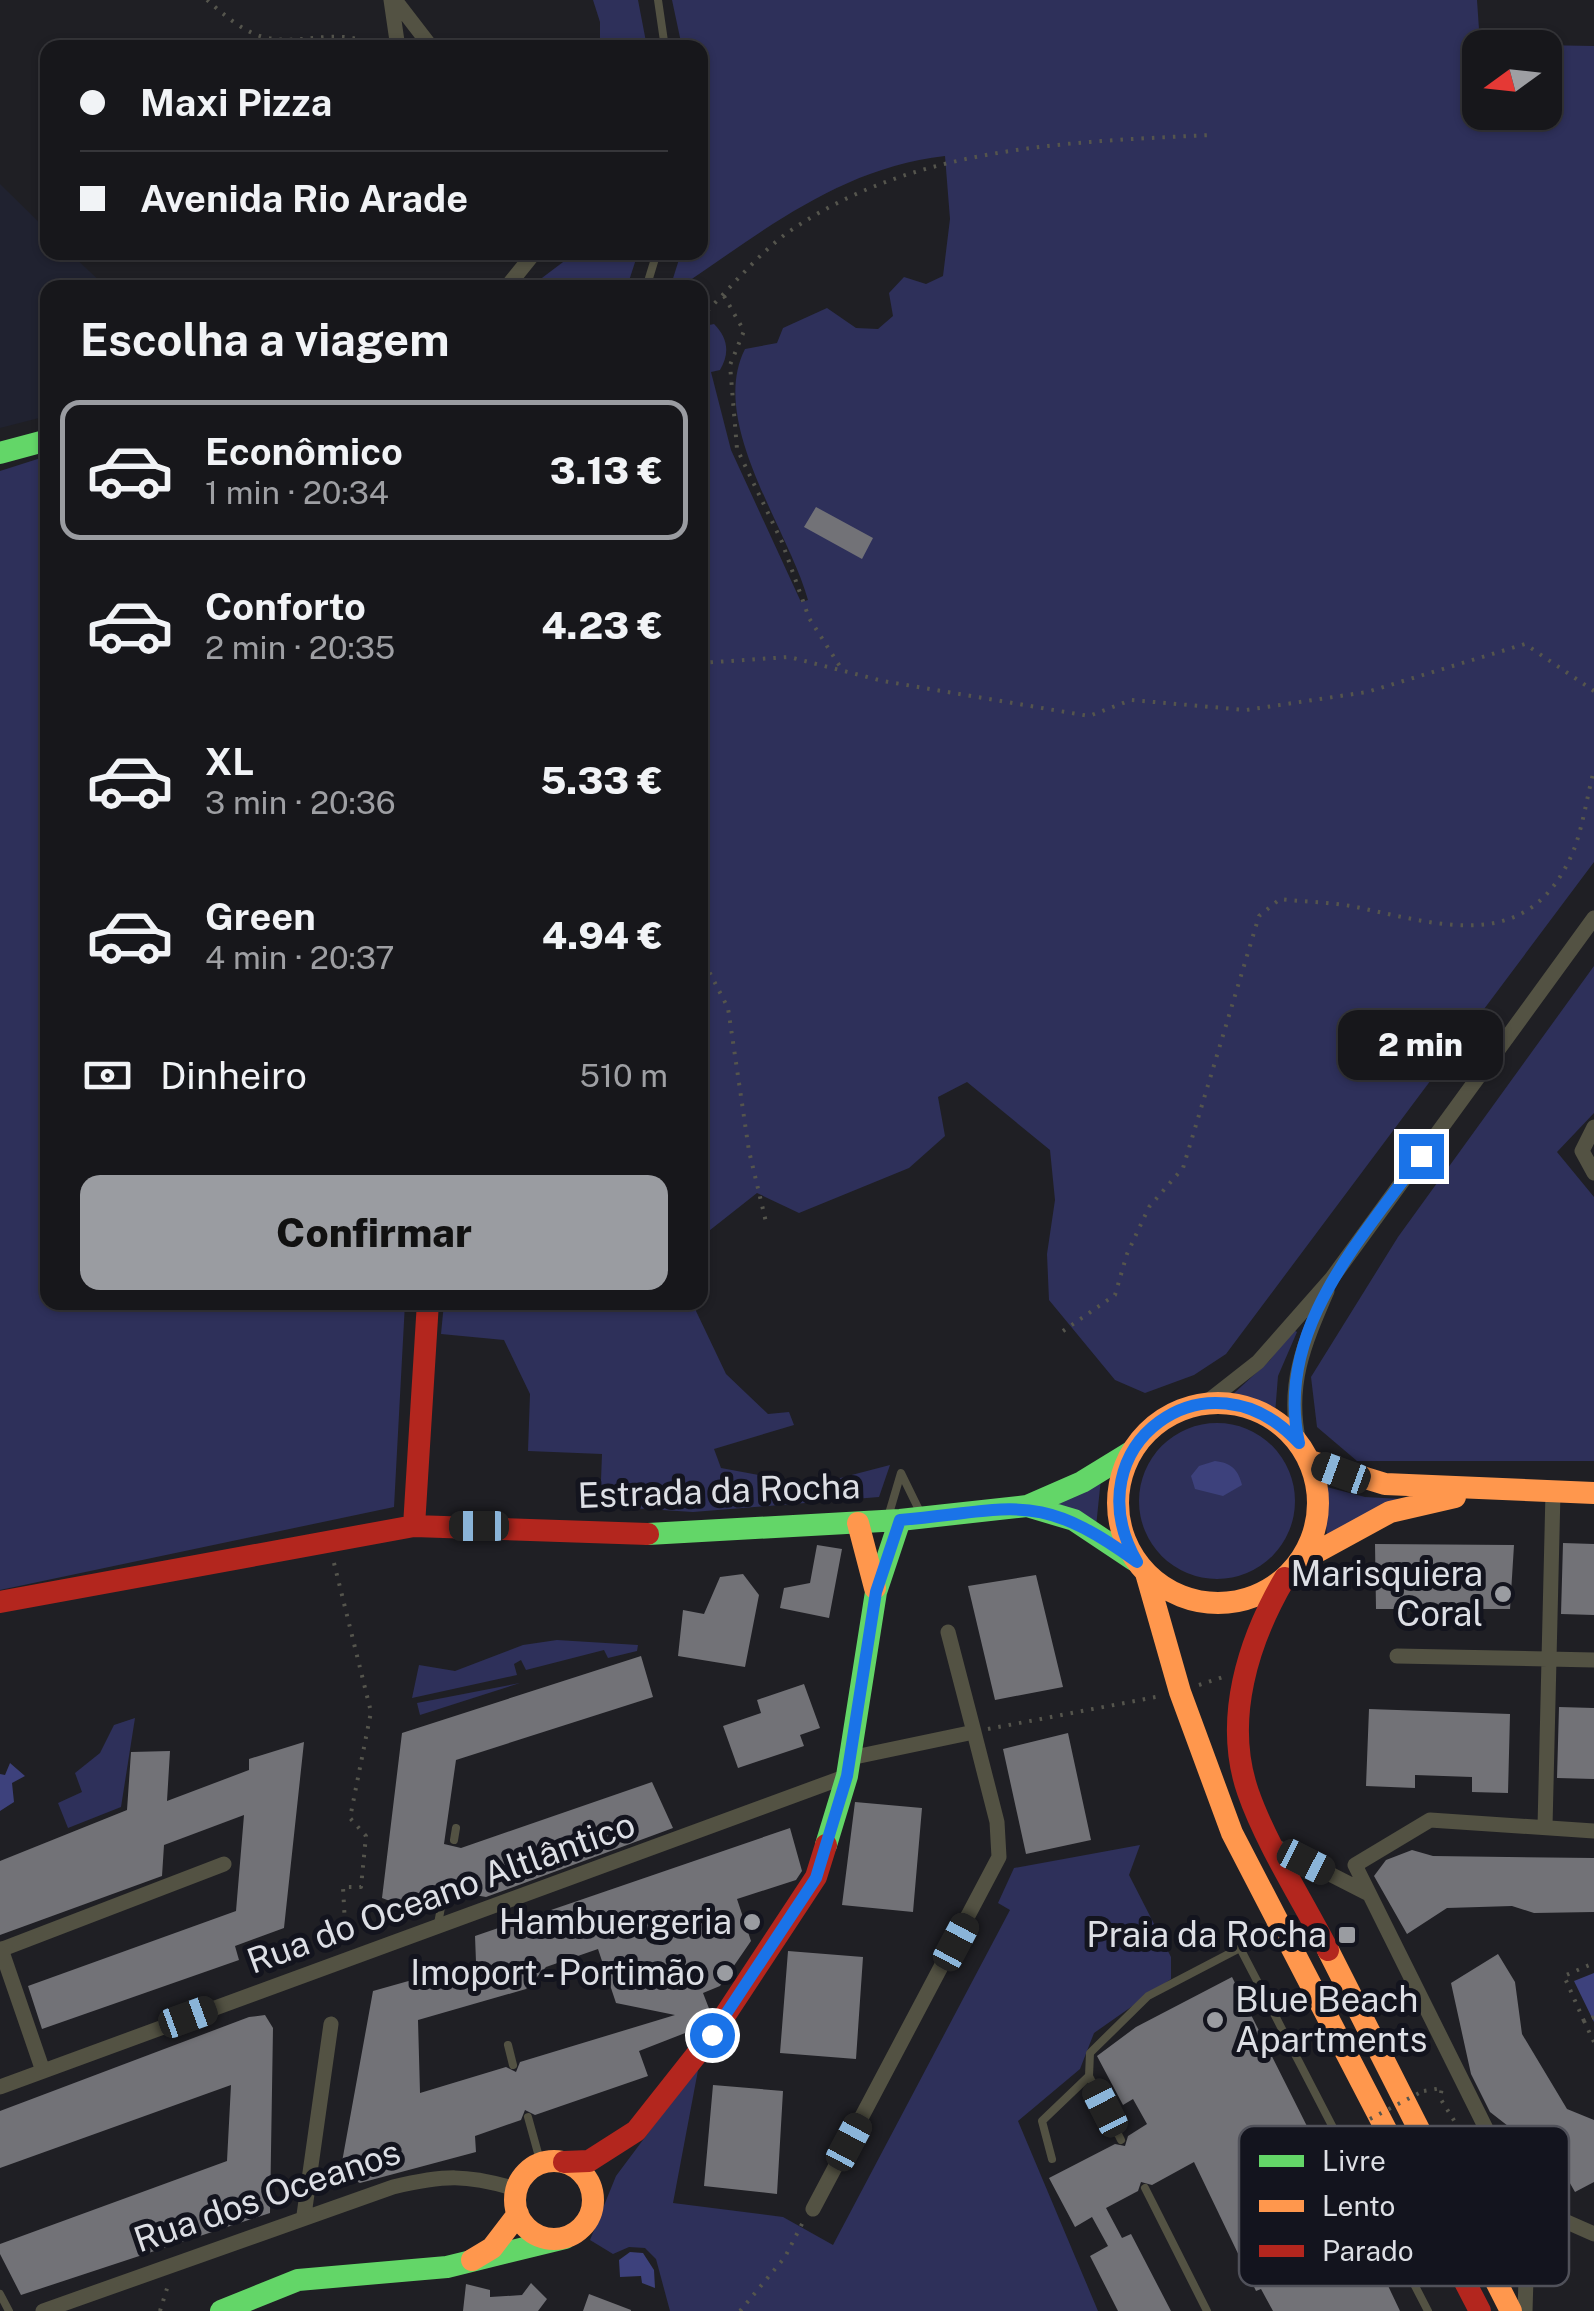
<!DOCTYPE html>
<html lang="pt">
<meta charset="utf-8">
<style>
:root{--surface:#17171b;--page:#202024;--text:#f1f3f6;--muted:#9e9fa3;--line:#36363a;--accent:#9a9ca1}
body{margin:0;font-family:"Public Sans",sans-serif;background:var(--page);color:var(--text);height:100vh;display:flex;flex-direction:column;font-size:38px;white-space:nowrap}
*{box-sizing:border-box;margin:0}
p{font-size:32px;color:var(--muted)}
.icon{flex:none;width:55px;height:55px;fill:none;stroke:currentColor;stroke-width:2;stroke-linecap:round;stroke-linejoin:round}
.map{position:relative;flex:1;overflow:hidden}
.details{position:absolute;left:40px;top:280px;width:668px;height:1030px;display:flex;flex-direction:column;background:var(--surface);border-radius:20px;box-shadow:0 2px 8px #0004,0 0 0 2px var(--line)}
.details>*{flex:none}
.top-card{position:absolute;left:40px;top:40px;width:668px;height:220px;border-radius:20px;box-shadow:0 2px 8px #0004,0 0 0 2px var(--line);display:grid;align-content:center;height:220px;padding:0 40px;background:var(--surface)}
.needle{width:65px;rotate:255deg}
.controls{position:absolute;left:1462px;top:30px;display:grid;gap:20px}
.controls a{display:grid;place-items:center;width:100px;height:100px;border-radius:20px;background:var(--surface);box-shadow:0 2px 8px #0004,0 0 0 2px var(--line);font-size:50px}
.end{position:absolute;width:45px;height:45px;margin:-22px;border:12px solid #1a73e8;background:#fff;box-shadow:0 0 0 5px #fff}
.from{border-radius:50%}
.bubble{position:absolute;height:70px;border-radius:20px;background:var(--surface);box-shadow:0 2px 8px #0004,0 0 0 2px var(--line);font-size:32px;font-weight:800;line-height:70px;text-align:center}
.car{position:absolute;width:30px;height:60px;margin:-30px -15px;border-radius:12px;box-shadow:0 0 8px 2px #0007;background:linear-gradient(#222 24%,#8ab4d8 0 40%,#222 0 76%,#8ab4d8 0 86%,#222 0)}
.top-card b{display:flex;align-items:center;gap:35px;height:95px;font-size:38px}
.top-card b+b{border-top:2px solid var(--line)}
.top-card i{width:25px;height:25px;background:var(--text)}
ul{padding:0;list-style:none}
li{display:flex;align-items:center;gap:30px;height:140px;margin:0 20px 15px;padding:0 20px;border:5px solid transparent;border-radius:20px}
li div{flex:1}
li b{display:block;font-size:38px}
li em{font-style:normal;font-weight:800}
li.selected{border-color:var(--accent)}
li>.icon{width:90px;height:90px;stroke-width:1.5}
h2{padding:0 40px;font-size:45px;line-height:120px}
.pay{display:flex;align-items:center;gap:25px;height:110px;padding:0 40px;font-size:38px}
.pay p{margin-inline-start:auto}
.primary-button{display:flex;gap:20px;margin-top:auto;padding:20px 40px}
.primary-button a{flex:1;height:115px;border-radius:20px;background:var(--accent);color:#111;font-size:40px;font-weight:800;line-height:115px;text-align:center}
.map>svg:first-child{display:block}
</style>
<div class="map">
<svg width="1594" height="2311" viewBox="0 0 1594 2311">
<rect width="100%" height="100%" fill="#1f1f24"/>
<path fill="#202230" d="M0 184 47 230 48 252 70 253 106 287 48 288 47 416 0 428Z"/>
<path fill="#2e305a" fill-rule="evenodd" d="M593 0H638L647 47H600V22Z
M672 0H1477L1480 44 1594 46V862L1226 1354 1194 1375 1145 1393 1115 1380 1049 1300 1047 1254 1055 1200 1050 1150 967 1082 938 1097 945 1136 909 1168 799 1213 757 1193 700 1238V327L714 324C728 338 730 353 720 370L711 372 731 450 801 602 808 600C788 528 708 422 745 349L777 343 783 328 827 308 856 328 878 329 893 316 889 293 904 277 926 284 943 276 950 219 945 156C840 168 765 230 680 287L670 288 681 253 700 252V48L682 47ZM1480 48H1545V112H1480Z
M575 253V252L638 253 627 287H530Z
M47 456 48 1302 405 1303 394 1507 0 1590V471Z
M1594 966V1113L1557 1152 1594 1197V1461H1357L1317 1427 1311 1377 1398 1237Z
M444 1303H697L696 1311 726 1374 768 1414 789 1412 794 1425 714 1449 721 1468 775 1478 794 1490 890 1465 879 1497 693 1512 600 1506 602 1454 528 1451 530 1394 504 1340 441 1334Z
M1292 1329 1297 1332 1278 1376 1275 1414 1231 1396 1270 1360Z
M1139 1501a78 78 0 1 1 156 0a78 78 0 1 1-156 0Z
M1101 1478 1096 1527 1047 1506Z
M1323 1486 1365 1497 1401 1499 1327 1537Z
M557 1640 638 1645 637 1651 608 1658 604 1650 526 1670 521 1660 514 1664 517 1675 412 1698 419 1665 455 1671 523 1645Z
M520 1683 420 1715 417 1703Z
M135 1718 121 1807 68 1828 58 1803 82 1792 75 1773 100 1753 114 1725Z
M1140 1845 1129 1875 1171 1957V1979L1094 2033 1080 2069 1018 2121 1098 2311H670L656 2259 645 2248 629 2247 613 2254 590 2240 616 2176 699 2065 673 2203 783 2217 833 2245 1010 1910 998 1903 1014 1868Z"/>
<path fill="#3d417c" d="M1215 1461C1231 1463 1238 1469 1242 1485L1223 1496 1195 1489 1191 1476 1199 1466Z
M10 1763 25 1776 12 1783 14 1802 0 1811V1774L5 1775Z
M1594 1973V2022L1574 1981Z
M630 2252 643 2253 654 2270 655 2288 642 2283 641 2276 620 2277 619 2260Z"/>
<path fill="#727277" fill-rule="evenodd" d="M816 507 873 538 862 559 804 527Z
M1563 1543 1594 1544V1615L1561 1614Z
M1375 1544 1514 1545 1510 1609H1376Z
M817 1545 842 1549 829 1618 780 1608 784 1588 810 1583Z
M743 1574 759 1595 745 1667 678 1656 683 1610 704 1614 720 1577Z
M1036 1575 1063 1687 995 1700 968 1586Z
M641 1656 653 1697 456 1760 444 1844 461 1848 652 1782 673 1828 486 1897 441 1889 435 1899 411 1909 382 1898 402 1733Z
M804 1684 820 1728 800 1735 804 1746 738 1768 723 1726 761 1713 757 1700Z
M1559 1707 1594 1708V1779L1557 1778Z
M1369 1709 1510 1714 1508 1793 1472 1792V1777L1415 1775V1788L1366 1786Z
M1068 1733 1091 1840 1026 1854 1003 1749Z
M304 1742 284 1928 235 1946 239 1960 42 2029 28 1986 236 1911 244 1815 164 1845 162 1876 0 1935V1861L127 1810 131 1752 170 1751 167 1801 249 1770V1759Z
M855 1802 922 1808 913 1912 842 1905Z
M790 1828 802 1871 796 1880 737 1899 751 1941 720 1986 703 1993 710 2011 698 2028 639 2051 648 2076 535 2115 525 2110 521 2120 475 2136 476 2152 360 2183 340 2173 373 1991 476 1962 475 1936ZM598 1949 616 2003 675 2015 520 2062 516 2072 506 2067 420 2093 418 2020 526 1989 546 1967Z
M1412 1850 1433 1856 1594 1858V1912L1534 1913 1512 1906 1447 1908 1407 1934 1374 1876 1386 1860Z
M788 1951 863 1957 856 2059 780 2053Z
M1498 1954 1515 1982 1522 2034 1567 2109 1594 2120V2182L1575 2192 1551 2150 1526 2140 1490 2112 1471 2074 1451 1983Z
M1232 1977 1327 2166 1334 2162 1360 2210 1354 2214 1400 2311H1273L1261 2289 1256 2291 1194 2162 1152 2185 1141 2182 1138 2191 1106 2208 1122 2238 1131 2234 1171 2311H1118L1090 2256 1108 2246 1092 2217 1075 2227 1049 2178 1115 2144 1125 2146 1128 2136 1147 2124 1133 2099 1123 2105 1097 2056 1136 2027Z
M265 2015 273 2028 270 2213 21 2295 0 2254V2244L227 2161 231 2085 0 2168V2111L249 2017Z
M713 2085 783 2091 777 2194 704 2186Z
M531 2283 547 2299 538 2311H463L466 2284 490 2290V2297L522 2295Z
M589 2294 631 2310V2311H583Z"/>
<g fill="none" stroke-linecap="round" stroke-linejoin="round">
<path stroke="#55554d" stroke-width="4" stroke-dasharray="2.5 8" stroke-linecap="butt" d="M207 0C222 13 241 30 260 36 301 48 332 25 379 46
M724 296 744 331 730 365 737 449 782 542 809 618 841 668
M700 318C728 291 756 256 787 233 912 146 1066 142 1212 135
M700 663 789 657 883 681 1089 716 1131 700 1246 710 1367 692 1525 644 1594 691
M700 954 728 1008 749 1151 766 1222
M1063 1331 1115 1295 1127 1254 1149 1207 1183 1168 1259 916 1280 899C1305 902 1331 902 1356 907 1442 925 1529 955 1573 852 1583 827 1587 796 1594 770
M334 1563 371 1712 350 1818 366 1836 361 1887H343L346 1943
M1199 1685 1223 1677
M988 1729 1161 1696
M1594 2017 1584 2021 1594 2042
M1584 2021 1564 1976 1594 1963
M1424 2091 1442 2088 1440 2098 1498 2191
M160 2311 169 2282
M740 2311 785 2257 803 2222"/>
<path stroke="#535243" stroke-width="8" d="M658 0 665 48
M646 288 657 252
M888 1517 901 1473 921 1514
M454 1840 456 1828
M438 1924 443 1896
M1240 1948 1273 1925
M508 2045 513 2065
M528 2117 541 2164
M1121 2140 1089 2076 1090 2053 1148 1996 1240 1948 1428 2311
M1052 2159 1042 2121 1089 2076
M1145 2188 1207 2311
M0 2294 9 2311"/>
<path stroke="#535243" stroke-width="15" d="M391 0 398 48
M395 0 432 48
M506 288 535 252
M1594 1127 1582 1151 1594 1173
M1207 1402 1258 1362 1332 1278 1594 918
M1299 1443C1286 1385 1304 1344 1327 1291
M1397 1656 1594 1660
M850 1758 974 1732 948 1632
M1545 1827 1553 1492
M1594 1831 1430 1820 1355 1865 1528 2213 1551 2215 1594 2234
M1275 1846 1369 1894
M1 1949 43 2071
M0 1950 224 1864
M0 2087 847 1776
M813 2209 999 1857 997 1822 974 1732
M304 2215 331 2024
M43 2311 393 2187C444 2175 466 2174 516 2189
M1525 2311 1528 2213"/>
<path stroke="#63d668" stroke-width="22" d="M0 453 48 440
M1027 1506 1074 1520 1134 1560
M648 1534 900 1520 1027 1506 1082 1482 1131 1452
M826 1845 847 1776 876 1592 900 1520
M221 2311 298 2280 447 2267 565 2238"/>
<path stroke="#ff974d" stroke-width="22" d="M1118 1503a100 100 0 1 1 200 0a100 100 0 1 1-200 0Z
M1310 1461 1385 1484 1594 1493
M858 1523 875 1588
M1302 1560 1390 1512 1455 1497
M1146 1573 1180 1692 1232 1833 1394 2145
M1328 1950 1511 2311
M515 2200a39 39 0 1 1 78 0a39 39 0 1 1-78 0Z
M472 2260 492 2248 518 2214"/>
<path stroke="#b3261e" stroke-width="22" d="M414 1526 428 1302
M1285 1578C1248 1641 1223 1720 1248 1792 1266 1844 1303 1901 1328 1950
M0 1602 414 1526 648 1534
M1394 2145 1480 2311
M564 2162 589 2161 636 2131 712 2035 816 1877 826 1845"/>
<path stroke="#55554d" stroke-width="4" stroke-dasharray="2.5 8" stroke-linecap="butt" d="M1370 2119 1419 2093"/>
</g>
<g fill="none" stroke-linecap="round" stroke-linejoin="round">
<path stroke="#1a73e8" stroke-width="12" d="M712 2035 816 1878 847 1776 876 1592 900 1520C1015 1510 1037 1489 1137 1562 1070 1446 1209 1344 1299 1443 1274 1331 1360 1241 1421 1156"/>
</g>
<g fill="#9a9ca1" stroke="#13141e" stroke-width="4">
<circle cx="1503" cy="1594" r="10"/>
<circle cx="752" cy="1922" r="10"/>
<rect x="1337" y="1925" width="20" height="20" rx="5"/>
<circle cx="725" cy="1973" r="10"/>
<circle cx="1215" cy="2020" r="10"/>
</g>
<g text-anchor="middle" stroke-width="10" stroke-linejoin="round" paint-order="stroke">
<g font-size="35" fill="#dddfe5" stroke="#13141e">
<text transform="translate(719 1491) rotate(-2)" y="12">Estrada da Rocha</text>
<text transform="translate(441 1893) rotate(-20)" y="12">Rua do Oceano Altlântico</text>
<text transform="translate(267 2196) rotate(-19)" y="12">Rua dos Oceanos</text>
</g>
<g font-size="35" fill="#dddfe5" stroke="#13141e" text-anchor="end">
<text x="1483" y="1586">Marisquiera<tspan x="1483" dy="40">Coral</tspan></text>
<text x="732" y="1934">Hambuergeria</text>
<text x="1327" y="1947">Praia da Rocha</text>
<text x="705" y="1985">Imoport - Portimão</text>
<text x="1235" y="2012" text-anchor="start">Blue Beach<tspan x="1235" dy="40">Apartments</tspan></text>
</g>
</g>
<rect x="1239" y="2126" width="330" height="160" rx="15" fill="#13141e" stroke="#50515a" stroke-width="2.5"/>
<rect x="1259" y="2155" width="45" height="12" fill="#63d668"/>
<rect x="1259" y="2200" width="45" height="12" fill="#ff974d"/>
<rect x="1259" y="2245" width="45" height="12" fill="#b3261e"/>
<g font-size="28" fill="#dddfe5">
<text x="1322" y="2171">Livre</text>
<text x="1322" y="2216">Lento</text>
<text x="1322" y="2261">Parado</text>
</g>
</svg>
<div class="controls">
<a><svg class="needle" viewBox="-14 -14 28 28"><path d="M0-13l5 13h-10z" fill="#e53935"/><path d="M0 13l5-13h-10z" fill="#9e9fa3"/></svg></a>
</div>
<i class="end from" style="left:712px;top:2035px"></i>
<i class="end" style="left:1421px;top:1156px"></i>
<div class="bubble" style="left:1338px;top:1010px;width:165px">2 min</div>
<i class="car" style="left:1341px;top:1473px;rotate:290deg"></i>
<i class="car" style="left:479px;top:1526px;rotate:270deg"></i>
<i class="car" style="left:1306px;top:1862px;rotate:117deg"></i>
<i class="car" style="left:956px;top:1942px;rotate:28deg"></i>
<i class="car" style="left:188px;top:2017px;rotate:70deg"></i>
<i class="car" style="left:1105px;top:2108px;rotate:333deg"></i>
<i class="car" style="left:849px;top:2142px;rotate:28deg"></i>
<div class="top-card">
<b><i class="from"></i>Maxi Pizza</b>
<b><i></i>Avenida Rio Arade</b>
</div>
<section class="details">
<h2>Escolha a viagem</h2>
<ul>
<li class="selected"><svg class="icon" aria-label="car" viewBox="0 0 24 24"><path d="M5 17H2v-5l4-1 3-4h7l3 4 3 1v5h-3M9 17h6M6 11h13"/><circle cx="7" cy="17" r="2"/><circle cx="17" cy="17" r="2"/></svg><div><b>Econômico</b><p>1 min · 20:34</p></div><em>3.13 €</em></li>
<li><svg class="icon" aria-label="car" viewBox="0 0 24 24"><path d="M5 17H2v-5l4-1 3-4h7l3 4 3 1v5h-3M9 17h6M6 11h13"/><circle cx="7" cy="17" r="2"/><circle cx="17" cy="17" r="2"/></svg><div><b>Conforto</b><p>2 min · 20:35</p></div><em>4.23 €</em></li>
<li><svg class="icon" aria-label="car" viewBox="0 0 24 24"><path d="M5 17H2v-5l4-1 3-4h7l3 4 3 1v5h-3M9 17h6M6 11h13"/><circle cx="7" cy="17" r="2"/><circle cx="17" cy="17" r="2"/></svg><div><b>XL</b><p>3 min · 20:36</p></div><em>5.33 €</em></li>
<li><svg class="icon" aria-label="car" viewBox="0 0 24 24"><path d="M5 17H2v-5l4-1 3-4h7l3 4 3 1v5h-3M9 17h6M6 11h13"/><circle cx="7" cy="17" r="2"/><circle cx="17" cy="17" r="2"/></svg><div><b>Green</b><p>4 min · 20:37</p></div><em>4.94 €</em></li>
</ul>
<div class="pay"><svg class="icon" aria-label="cash" viewBox="0 0 24 24"><path d="M3 7h18v10H3z"/><circle cx="12" cy="12" r="2"/></svg>Dinheiro<p>510 m</p></div>
<div class="primary-button"><a>Confirmar</a></div>
</section>
</div>
